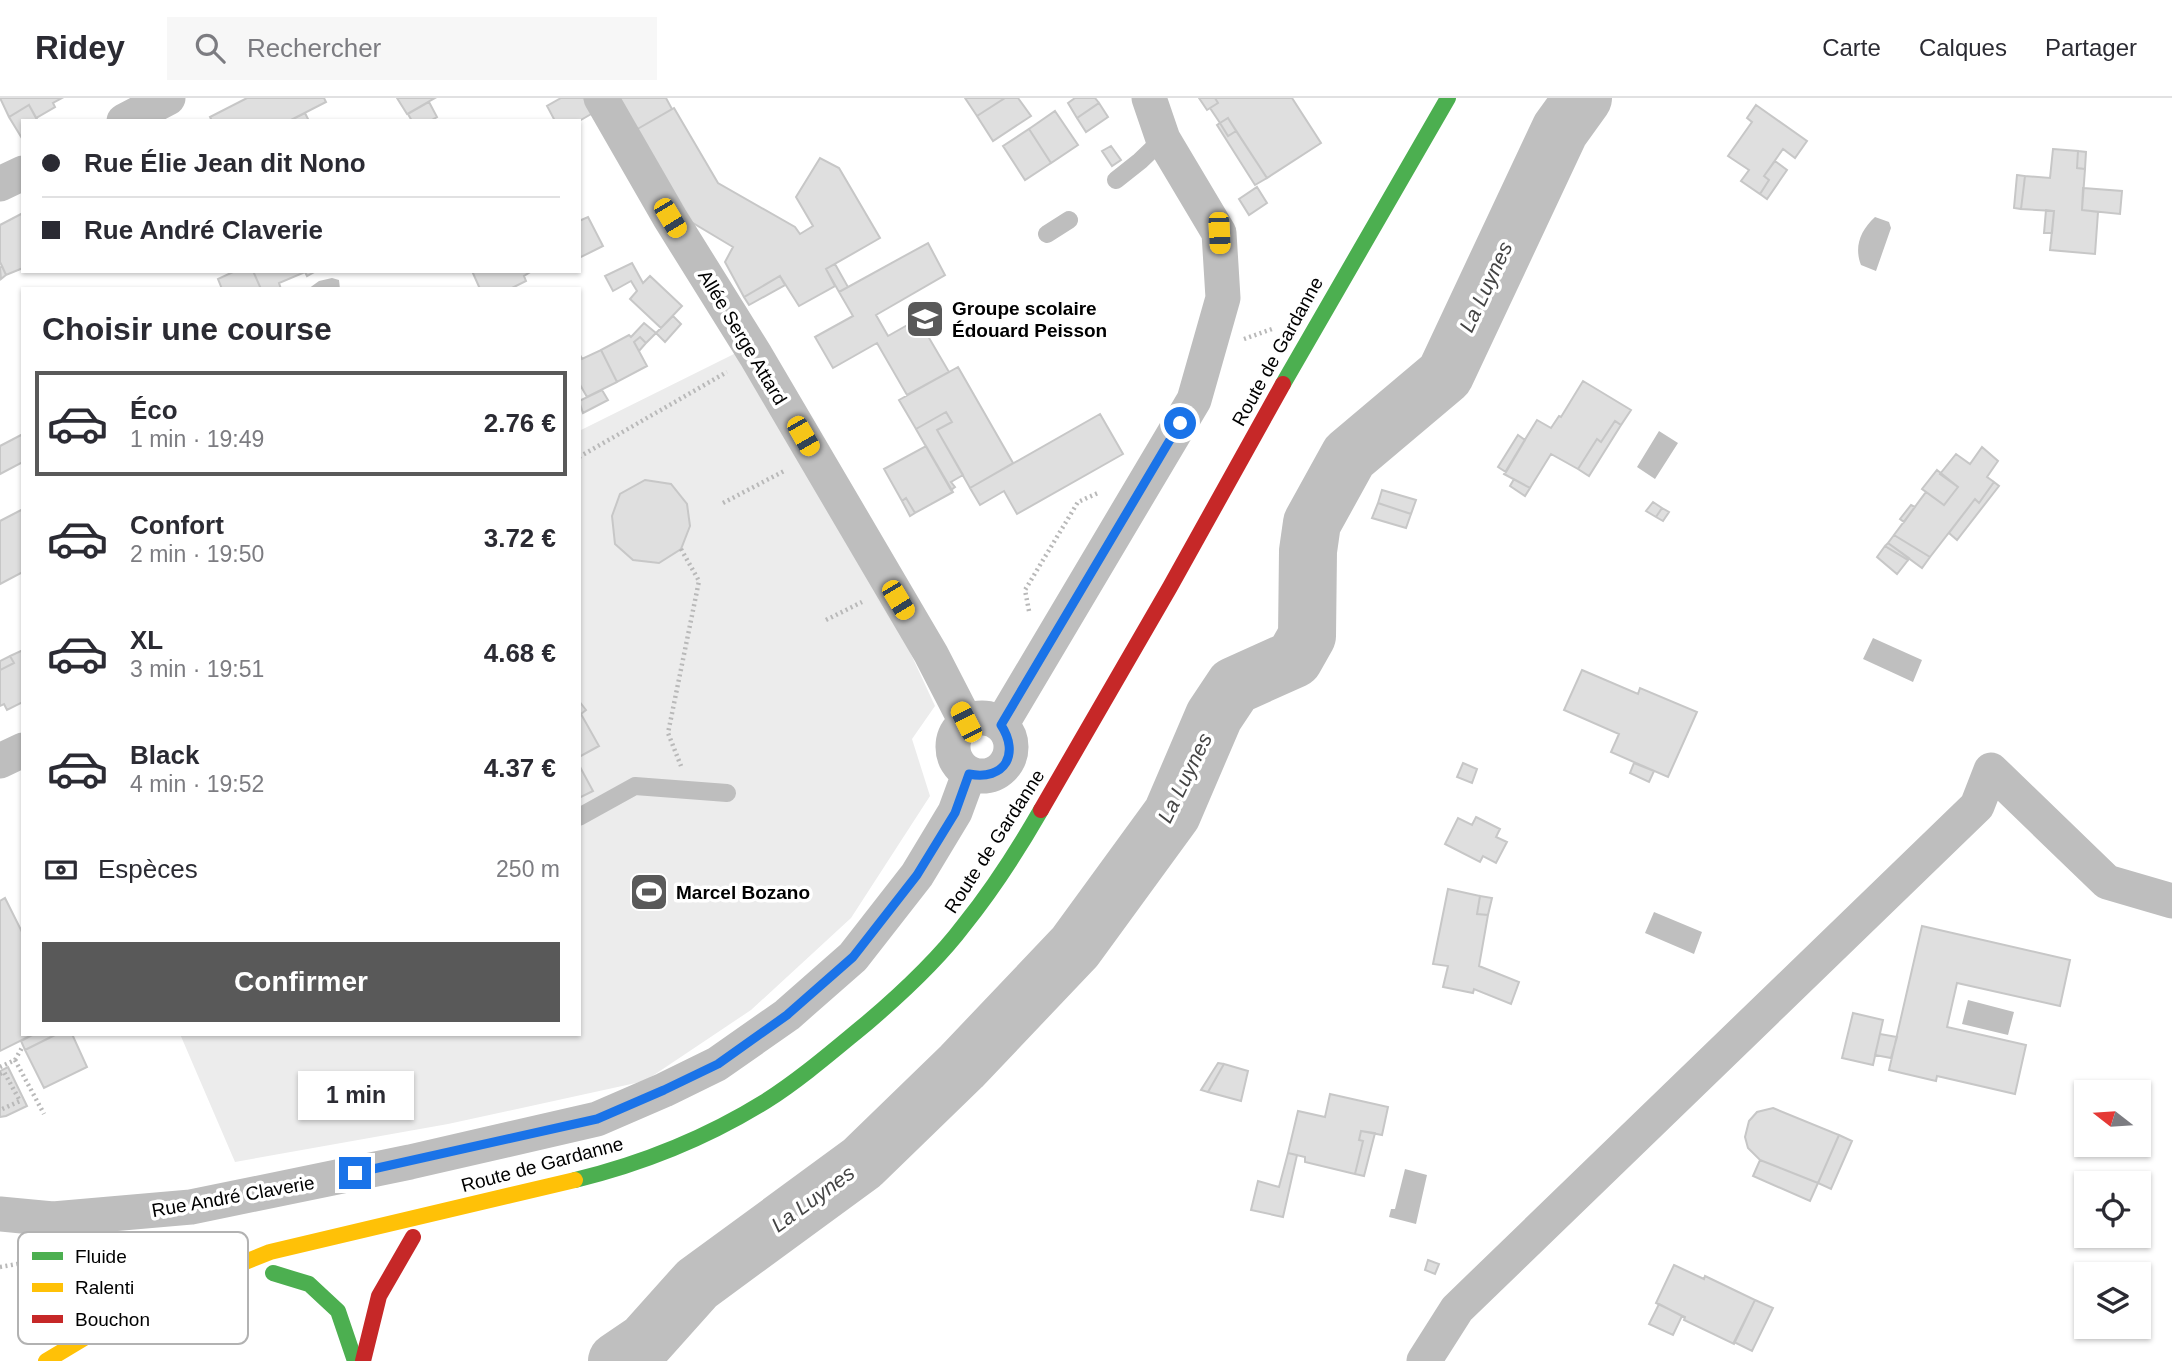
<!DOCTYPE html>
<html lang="fr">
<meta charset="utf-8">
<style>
:root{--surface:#fff;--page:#f7f7f7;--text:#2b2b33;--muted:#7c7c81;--line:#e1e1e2;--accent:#595959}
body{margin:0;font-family:Helvetica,sans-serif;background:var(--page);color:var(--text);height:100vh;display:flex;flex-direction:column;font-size:26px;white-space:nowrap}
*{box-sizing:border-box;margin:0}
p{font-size:23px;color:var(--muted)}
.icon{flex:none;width:38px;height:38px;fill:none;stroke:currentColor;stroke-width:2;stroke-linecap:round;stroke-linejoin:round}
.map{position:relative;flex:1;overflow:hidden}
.sheet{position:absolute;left:21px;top:189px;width:560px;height:749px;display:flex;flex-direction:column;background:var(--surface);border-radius:0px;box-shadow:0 2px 5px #0004}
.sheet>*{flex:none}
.banner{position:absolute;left:21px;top:21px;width:560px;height:154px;border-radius:0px;box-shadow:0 2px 5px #0004;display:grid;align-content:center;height:154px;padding:0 21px;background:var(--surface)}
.needle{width:46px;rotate:287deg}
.fabs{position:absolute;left:2074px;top:982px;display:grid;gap:14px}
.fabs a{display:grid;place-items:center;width:77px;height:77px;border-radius:0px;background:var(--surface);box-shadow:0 2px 5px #0004;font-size:35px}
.end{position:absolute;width:32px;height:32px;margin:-16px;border:9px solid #1a73e8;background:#fff;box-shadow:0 0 0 4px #fff}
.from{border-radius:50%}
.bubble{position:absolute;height:49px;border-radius:0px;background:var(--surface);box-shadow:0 2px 5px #0004;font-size:23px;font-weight:600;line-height:49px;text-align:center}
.car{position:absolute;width:21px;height:42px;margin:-21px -10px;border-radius:9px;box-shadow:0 0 5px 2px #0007;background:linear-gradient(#f5c518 24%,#345 0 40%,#f5c518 0 76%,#345 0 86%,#f5c518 0)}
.banner b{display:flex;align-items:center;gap:24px;height:66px;font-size:26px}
.banner b+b{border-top:2px solid var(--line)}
.banner i{width:18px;height:18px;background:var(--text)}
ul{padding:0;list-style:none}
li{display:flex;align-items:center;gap:21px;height:105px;margin:0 14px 10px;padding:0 7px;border:4px solid transparent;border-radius:0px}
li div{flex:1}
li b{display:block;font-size:26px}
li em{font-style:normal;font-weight:600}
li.selected{border-color:var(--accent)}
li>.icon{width:63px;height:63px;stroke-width:1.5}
h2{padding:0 21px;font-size:32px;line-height:84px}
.pay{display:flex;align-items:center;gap:18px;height:77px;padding:0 21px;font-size:26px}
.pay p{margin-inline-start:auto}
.button{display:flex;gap:14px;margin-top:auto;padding:14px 21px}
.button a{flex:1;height:80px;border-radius:0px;background:var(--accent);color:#fff;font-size:28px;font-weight:600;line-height:80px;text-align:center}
header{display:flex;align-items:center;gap:42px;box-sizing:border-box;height:98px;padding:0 35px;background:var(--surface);border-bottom:2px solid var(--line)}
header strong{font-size:33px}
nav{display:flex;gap:38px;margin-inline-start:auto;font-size:24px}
.search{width:490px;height:63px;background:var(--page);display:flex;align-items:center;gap:18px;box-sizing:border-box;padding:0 24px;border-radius:0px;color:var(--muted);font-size:26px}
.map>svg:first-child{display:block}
</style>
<header>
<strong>Ridey</strong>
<div class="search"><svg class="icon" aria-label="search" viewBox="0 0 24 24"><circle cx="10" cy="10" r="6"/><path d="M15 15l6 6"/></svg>Rechercher</div>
<nav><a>Carte</a><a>Calques</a><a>Partager</a></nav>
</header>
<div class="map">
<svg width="2172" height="1263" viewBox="0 0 2172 1263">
<rect width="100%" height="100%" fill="#fff"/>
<path fill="#ececec" d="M738 254 903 539 935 608 912 641 930 698 851 820 751 912 645 983 448 1026 235 1064 180 936H579V333Z"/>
<path fill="#bfbfbf" d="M1875 119 1889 124 1891 130 1876 173 1861 167C1854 149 1860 133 1875 119Z
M332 180 339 182 340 191H308L319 183Z
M1659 333 1678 345 1655 381 1637 369Z
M1873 540 1922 562 1913 584 1863 561Z
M1654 814 1702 834 1694 856 1645 835Z
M1968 902 2014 914 2008 937 1962 926Z
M1405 1071 1427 1077 1416 1126 1389 1119 1391 1111H1395Z"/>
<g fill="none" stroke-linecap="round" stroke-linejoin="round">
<path stroke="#bfbfbf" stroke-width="58" d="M617 1263 645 1244 697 1186 862 1065 962 968 1075 849 1172 716 1214 618 1234 588 1294 561 1307 538 1308 453 1312 425 1349 358 1445 277 1560 32 1583 0"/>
</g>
<path fill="#dfdfdf" stroke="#c7c7c7" stroke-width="2" d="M0 0H62L53 5 55 9 36 20 29 7 9 19Z
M247 0H324L326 4 289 23H212L210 19Z
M397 0H435L407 16Z
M561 0H584L593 15 579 23H555L547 8Z
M615 0H666L672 11 634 33Z
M965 0H1005L977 18Z
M1005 0H1018L1031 18 993 43 977 18Z
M1075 0H1095L1099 5 1077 20 1068 5Z
M1199 0H1215L1218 5 1207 12Z
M1215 0H1292L1321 45 1267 80 1228 20 1220 25 1210 10 1218 5Z
M429 4 437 19 430 23H412L408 16Z
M1099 5 1108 19 1086 34 1077 20Z
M29 7 38 23H23V42L9 19Z
M1756 7 1807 43 1795 60 1783 51 1764 78 1769 82 1760 96 1741 83 1749 72 1728 58 1752 24 1747 20Z
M674 10 718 85 795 129 800 136 813 128 796 99 820 60 839 70 880 140 826 171 835 188 799 208 780 178 744 199 725 164 733 149 683 119 634 33Z
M1055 13 1078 47 1051 65 1029 31Z
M305 15 309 23H289Z
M1228 20 1236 33 1228 38 1220 25Z
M1220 25 1228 38 1236 33 1267 80 1255 87 1217 27Z
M1029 31 1051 65 1025 82 1003 48Z
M1111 48 1121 62 1112 68 1102 53Z
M2053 51 2078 53 2077 70 2085 71 2082 112 2098 114 2095 156 2050 152 2054 113 2021 111 2025 78 2050 80Z
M2078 53 2086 54 2085 71 2077 70Z
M1775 63 1787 72 1767 101 1760 96 1769 82 1764 78Z
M2017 77 2025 78 2021 111 2014 110Z
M1257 89 1267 105 1249 117 1239 101Z
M2083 90 2122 93 2120 116 2082 112Z
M2046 112 2054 113 2052 135H2044Z
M23 115V170L6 177 0 164V127Z
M588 119 603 148 579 160V123Z
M928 145 945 177 876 217 888 238 918 221 949 274 907 297 877 245 833 270 815 239 853 218 839 194Z
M632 165 643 185 650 178 682 208 661 230 630 201 637 193 631 183 613 193 605 178Z
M835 166 848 189 839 194 826 171Z
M2 168 6 177 1 181 0 170Z
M235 173H253L261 191H222L218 181Z
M253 173H316L307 178 305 174 279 185 281 191H261Z
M472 173H532L524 178 526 183 510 191H480Z
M780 178 785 187 749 207 744 199Z
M673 218 681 226 665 244 656 235Z
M644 225 656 235 646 245 640 239 634 244 647 268 617 284 601 252 629 237 631 239Z
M640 239 646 245 639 253 634 244Z
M601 252 617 284 587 299 579 285V255L582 261Z
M958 269 1013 365 970 390 937 332 952 324 946 314 916 331 899 302Z
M1583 283 1631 312 1621 327 1615 323 1601 344 1597 341 1578 371 1551 356 1530 390 1504 376 1537 322 1551 330 1559 318 1561 319Z
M602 292 608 302 583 315 579 303Z
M946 314 952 324 937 332 963 377 951 384 955 389 951 392 916 331Z
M1100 316 1123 356 1017 416 1004 393 980 407 970 390Z
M1615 323 1621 327 1589 378 1578 371 1597 341 1601 344Z
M23 336V364L0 376V348Z
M1518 337 1525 342 1506 374 1498 369Z
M926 348 953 394 915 415 906 400 902 403 884 371Z
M1982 349 1998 363 1987 379 1994 384 1979 405 1975 401 1930 459 1894 437 1926 394 1944 407 1958 389 1940 376 1956 356 1970 366Z
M1937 372 1958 389 1944 407 1922 391Z
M1514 381 1530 390 1525 398 1510 388Z
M645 382 671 386 687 406 690 428 681 451 659 465 633 462 615 446 612 418 620 396Z
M1994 384 1999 388 1957 442 1949 435 1975 401 1979 405Z
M1382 392 1416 402 1411 416 1378 405Z
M906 400 915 415 910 418 902 403Z
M1653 404 1662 410 1656 419 1646 413Z
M1378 405 1411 416 1406 430 1372 420Z
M1911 407 1915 409 1904 424 1900 421Z
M1662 410 1669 414 1663 423 1656 419Z
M23 411V474L0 486V423Z
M1894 437 1930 459 1922 470 1888 445Z
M1888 445 1909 460 1908 462 1885 448Z
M1885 448 1908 462 1897 476 1877 459Z
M23 552V604L7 612 4 606 0 608V572L14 565 10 558Z
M10 558 14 565 0 572V563Z
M1582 572 1638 596 1640 590 1697 614 1668 679 1611 654 1619 636 1564 612Z
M579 603 586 612 581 616 599 648 579 659Z
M1463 665 1477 671 1472 685 1457 679Z
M1634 665 1654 673 1649 684 1630 675Z
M579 667 593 693 579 700Z
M1476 719 1500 731 1496 739 1507 744 1496 765 1483 758 1480 764 1445 746 1458 720 1472 727Z
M1448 791 1480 798 1477 816 1488 817 1479 868 1519 884 1511 906 1474 891 1473 895 1443 889 1448 868 1433 866Z
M1480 798 1492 800 1488 817 1477 816Z
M5 800 23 836V936H34L0 953V803Z
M1922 828 2070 862 2060 908 1957 885 1947 929 2026 947 2015 996 1937 978 1936 983 1889 972Z
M1853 915 1883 922 1873 967 1842 960Z
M34 936H57L25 952 21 943Z
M57 936H72L87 969 44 990 25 952Z
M1880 936 1897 939 1891 960 1875 957Z
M1218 965 1224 966 1208 994 1201 992Z
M1224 966 1248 973 1241 1003 1208 994Z
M8 969 27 1008 6 1018 0 1019V973Z
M1330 996 1388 1009 1382 1037 1361 1033 1359 1042 1363 1043 1355 1076 1305 1064V1059L1288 1055 1298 1013 1325 1019Z
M1773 1010 1839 1037 1818 1085 1760 1062 1748 1050 1745 1039 1749 1023 1757 1014Z
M1361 1033 1375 1035 1364 1078 1355 1076 1363 1043 1359 1042Z
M1839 1037 1852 1043 1831 1091 1818 1085Z
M1288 1055 1297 1057 1283 1119 1251 1112 1258 1083 1279 1089Z
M1760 1062 1818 1085 1810 1103 1753 1078Z
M1428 1162 1439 1166 1435 1176 1425 1172Z
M1674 1167 1704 1181 1705 1178 1755 1202 1734 1246 1684 1222 1685 1219 1656 1205Z
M1755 1202 1773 1210 1752 1253 1734 1244Z
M1659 1206 1682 1218 1673 1237 1649 1226Z"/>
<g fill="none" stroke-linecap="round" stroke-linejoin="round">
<path stroke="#b9b9b9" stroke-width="4.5" stroke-dasharray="2 3.5" stroke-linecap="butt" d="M1244 241 1272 231
M579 359 727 274
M723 405 786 372
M681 451 699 483 668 635 681 668
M1029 513 1025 492 1078 404 1100 394
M826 522 862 504
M15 962 23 948
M0 969 15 962 44 1016
M0 976 4 974 20 1003 0 1012
M0 1169 40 1162 120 1156 188 1147"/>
<path stroke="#bebebe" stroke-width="18" d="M1116 82 1140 63 1163 41
M1047 136 1069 122
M579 719 635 688 727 695"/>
<path stroke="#bebebe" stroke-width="35" d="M601 0 670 120 756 258 931 556 966 624
M124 23 168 0
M0 86 23 75
M953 649a29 29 0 1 1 58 0a29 29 0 1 1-58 0Z
M1001 627 1194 302 1223 200 1219 135 1163 41 1149 0
M0 663 23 652
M0 1116 53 1121 191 1109 410 1064 597 1021 664 992 717 966 787 917 853 859 917 777 955 714 969 676
M1424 1263 1457 1211 1977 708 1991 672 2107 784 2172 803"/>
<path stroke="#4caf50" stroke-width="16" d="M1283 286 1448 0
M575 1082C641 1066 708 1039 766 1003 802 980 834 952 867 925 901 896 937 863 964 827 993 791 1018 752 1041 712
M273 1175 309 1186 338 1213 355 1263"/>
<path stroke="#ffc107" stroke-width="16" d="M46 1263 141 1206 270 1154 575 1082"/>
<path stroke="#c62828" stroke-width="16" d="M1041 712 1170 489 1283 286
M363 1263 379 1198 413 1139"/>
</g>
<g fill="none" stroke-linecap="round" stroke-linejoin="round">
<path stroke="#1a73e8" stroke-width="9" d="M355 1075 597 1021 664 992 718 966 787 917 853 859 917 777 955 715 969 676C1005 683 1020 656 1001 627L1180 325"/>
</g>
<defs>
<symbol id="school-square" viewBox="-11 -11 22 22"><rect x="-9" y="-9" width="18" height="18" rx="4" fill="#595959" stroke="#fff"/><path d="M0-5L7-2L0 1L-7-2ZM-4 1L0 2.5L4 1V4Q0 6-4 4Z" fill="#fff"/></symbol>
<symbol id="stadium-square" viewBox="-11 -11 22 22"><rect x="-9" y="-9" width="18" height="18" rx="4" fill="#595959" stroke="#fff"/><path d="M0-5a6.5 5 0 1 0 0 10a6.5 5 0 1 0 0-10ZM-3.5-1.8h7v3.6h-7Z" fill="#fff"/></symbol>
</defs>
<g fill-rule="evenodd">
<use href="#school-square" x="903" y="199" width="44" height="44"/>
<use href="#stadium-square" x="627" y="772" width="44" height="44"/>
</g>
<g text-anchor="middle" stroke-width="7" stroke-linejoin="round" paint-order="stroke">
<g font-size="19" font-weight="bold" fill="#000" stroke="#fff" text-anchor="start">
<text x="952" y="217">Groupe scolaire<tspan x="952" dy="22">Édouard Peisson</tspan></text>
<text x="676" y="801">Marcel Bozano</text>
</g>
<g font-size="19" fill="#000" stroke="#fff">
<text transform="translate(743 239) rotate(59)" y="7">Allée Serge Attard</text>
<text transform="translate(1277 253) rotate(-61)" y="7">Route de Gardanne</text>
<text transform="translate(994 743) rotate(-57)" y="7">Route de Gardanne</text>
<text transform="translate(542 1066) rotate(-15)" y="7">Route de Gardanne</text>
<text transform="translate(233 1098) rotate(-10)" y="7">Rue André Claverie</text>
</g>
<g font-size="21" font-style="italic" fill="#444" stroke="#fff">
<text transform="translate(1486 189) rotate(-65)" y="7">La Luynes</text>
<text transform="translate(1185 680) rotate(-64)" y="7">La Luynes</text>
<text transform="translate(813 1101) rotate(-36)" y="7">La Luynes</text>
</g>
</g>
<rect x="18" y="1134" width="230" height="112" rx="10" fill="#fff" stroke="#b2b2b2" stroke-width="2"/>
<rect x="32" y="1154" width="31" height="8" fill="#4caf50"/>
<rect x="32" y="1185" width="31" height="9" fill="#ffc107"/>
<rect x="32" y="1217" width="31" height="8" fill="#c62828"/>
<g font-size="19" fill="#000">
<text x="75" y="1165">Fluide</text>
<text x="75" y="1196">Ralenti</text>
<text x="75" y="1228">Bouchon</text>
</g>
</svg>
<div class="fabs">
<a><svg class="needle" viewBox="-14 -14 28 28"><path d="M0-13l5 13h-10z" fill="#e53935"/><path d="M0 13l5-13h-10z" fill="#7c7c81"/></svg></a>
<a><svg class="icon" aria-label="locate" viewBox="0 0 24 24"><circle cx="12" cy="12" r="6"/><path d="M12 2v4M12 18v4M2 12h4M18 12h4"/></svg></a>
<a><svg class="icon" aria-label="layers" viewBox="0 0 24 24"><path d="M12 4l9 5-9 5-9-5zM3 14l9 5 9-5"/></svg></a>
</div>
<i class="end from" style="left:1180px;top:325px"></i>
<i class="end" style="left:355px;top:1075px"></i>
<div class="bubble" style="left:298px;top:973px;width:116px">1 min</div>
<i class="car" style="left:670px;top:120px;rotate:149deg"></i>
<i class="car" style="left:1219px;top:135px;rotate:177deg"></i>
<i class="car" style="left:803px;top:338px;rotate:150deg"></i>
<i class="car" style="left:898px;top:502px;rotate:149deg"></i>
<i class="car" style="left:966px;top:624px;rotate:333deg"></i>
<div class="banner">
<b><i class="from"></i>Rue Élie Jean dit Nono</b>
<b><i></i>Rue André Claverie</b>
</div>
<section class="sheet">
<h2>Choisir une course</h2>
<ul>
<li class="selected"><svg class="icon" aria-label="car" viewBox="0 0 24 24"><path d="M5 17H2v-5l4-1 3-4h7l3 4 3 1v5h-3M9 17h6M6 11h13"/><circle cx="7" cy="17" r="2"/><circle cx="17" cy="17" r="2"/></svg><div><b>Éco</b><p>1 min · 19:49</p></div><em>2.76 €</em></li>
<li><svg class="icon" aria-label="car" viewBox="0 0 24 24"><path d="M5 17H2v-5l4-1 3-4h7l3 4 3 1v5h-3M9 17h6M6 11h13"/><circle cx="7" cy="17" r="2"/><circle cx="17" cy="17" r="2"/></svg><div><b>Confort</b><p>2 min · 19:50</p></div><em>3.72 €</em></li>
<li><svg class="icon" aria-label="car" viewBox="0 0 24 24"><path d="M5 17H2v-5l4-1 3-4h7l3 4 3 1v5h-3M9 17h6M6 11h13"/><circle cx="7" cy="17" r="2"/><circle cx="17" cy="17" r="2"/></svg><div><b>XL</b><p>3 min · 19:51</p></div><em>4.68 €</em></li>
<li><svg class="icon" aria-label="car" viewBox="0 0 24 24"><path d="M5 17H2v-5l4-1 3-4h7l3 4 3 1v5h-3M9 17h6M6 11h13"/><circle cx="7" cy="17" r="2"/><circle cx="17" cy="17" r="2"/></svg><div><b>Black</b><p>4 min · 19:52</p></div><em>4.37 €</em></li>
</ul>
<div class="pay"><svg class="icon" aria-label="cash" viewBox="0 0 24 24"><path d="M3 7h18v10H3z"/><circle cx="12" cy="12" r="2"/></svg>Espèces<p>250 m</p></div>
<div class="button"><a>Confirmer</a></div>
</section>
</div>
